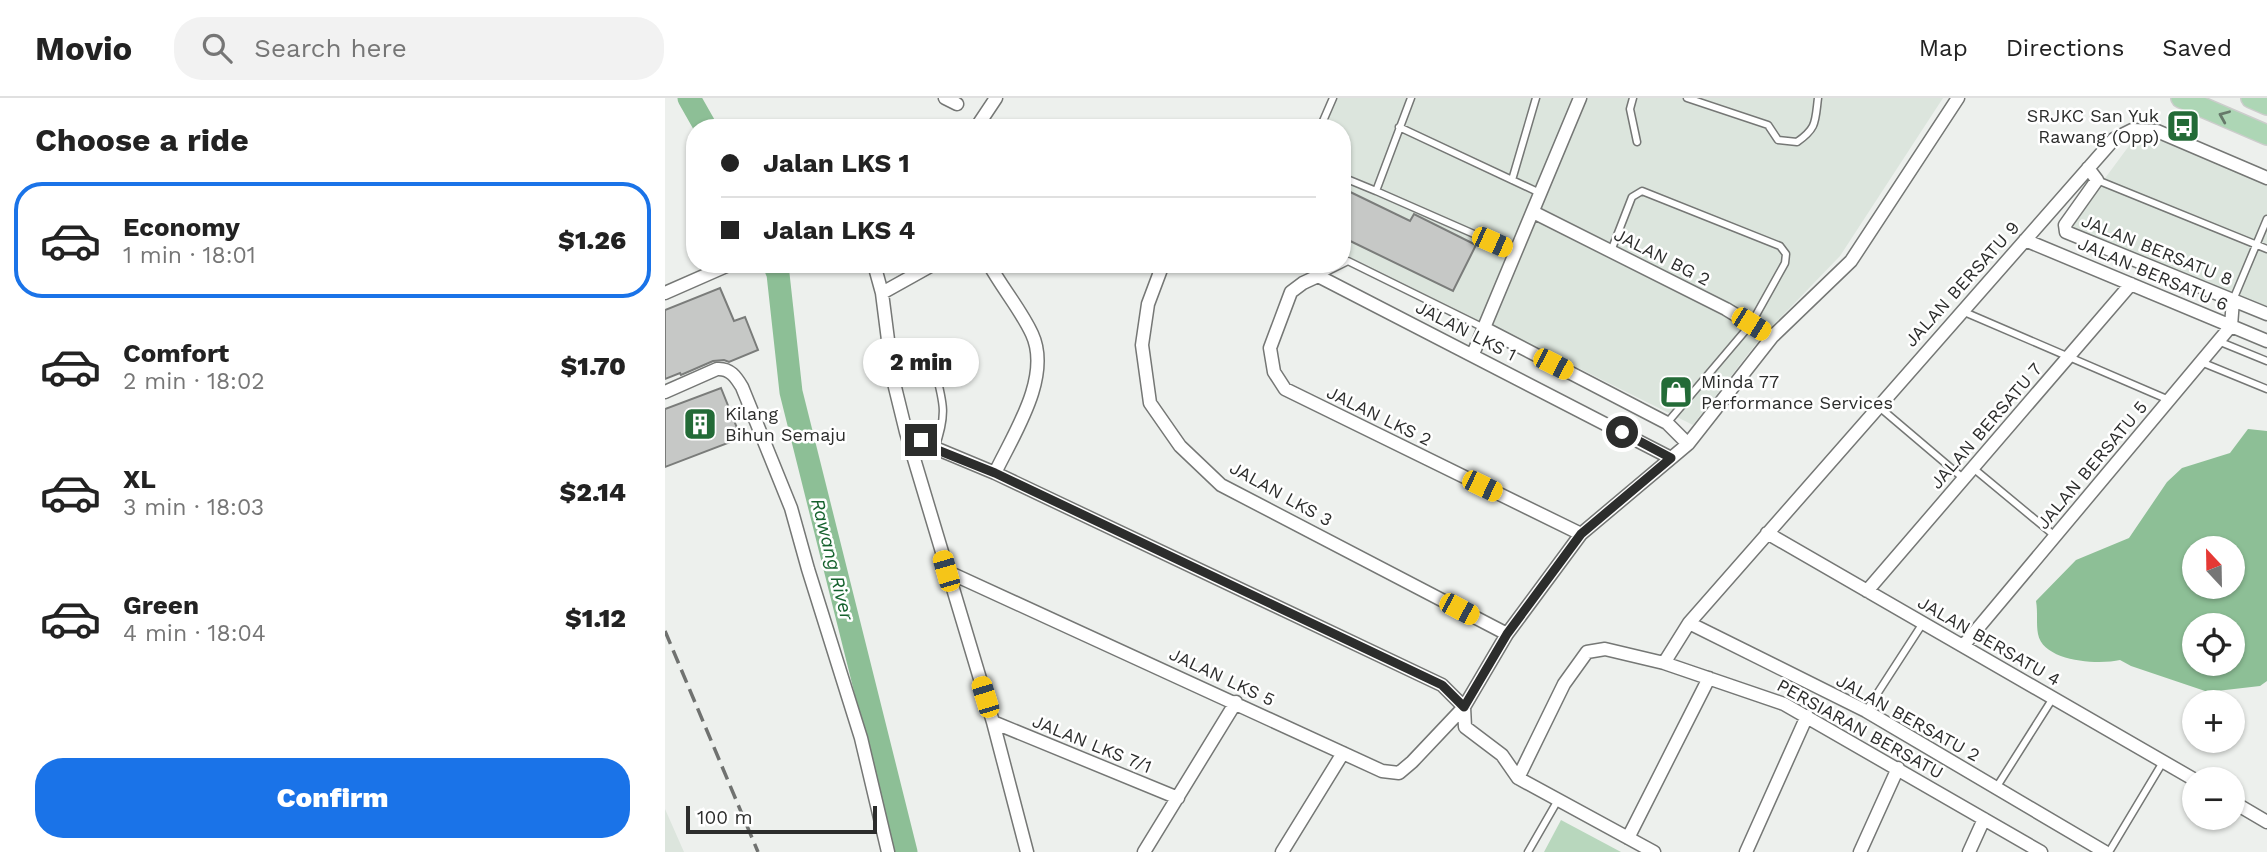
<!DOCTYPE html>
<meta charset="utf-8">
<style>
:root{--surface:#fff;--page:#f2f2f2;--text:#222;--muted:#767676;--line:#e0e0e0;--accent:#1a73e8}
body{margin:0;font-family:"Work Sans",sans-serif;background:var(--page);color:var(--text);height:100vh;display:flex;flex-direction:column;font-size:26px;white-space:nowrap}
*{box-sizing:border-box;margin:0}
p{font-size:23px;color:var(--muted)}
.icon{flex:none;width:38px;height:38px;fill:none;stroke:currentColor;stroke-width:2;stroke-linecap:round;stroke-linejoin:round}
.map{position:relative;flex:1;overflow:hidden}
.panel{display:flex;flex-direction:column;background:var(--surface);width:665px}
.panel>*{flex:none}
.hud{position:absolute;left:21px;top:21px;width:665px;height:154px;border-radius:28px;box-shadow:0 2px 5px #0004;display:grid;align-content:center;height:154px;padding:0 35px;background:var(--surface)}
.needle{width:46px;rotate:338deg}
.controls{position:absolute;left:1517px;top:438px;display:grid;gap:14px}
.controls a{display:grid;place-items:center;width:63px;height:63px;border-radius:50%;background:var(--surface);box-shadow:0 2px 5px #0004;font-size:35px}
.scale{position:absolute;left:21px;bottom:18px;width:191px;box-sizing:border-box;padding-left:7px;border:4px solid #2c2d2c;border-top:0;font-size:19px;line-height:24px;white-space:nowrap;color:#2c2d2c;-webkit-text-stroke:5px #fff;paint-order:stroke}
.end{position:absolute;width:32px;height:32px;margin:-16px;border:9px solid #2c2d2c;background:#fff;box-shadow:0 0 0 4px #fff}
.from{border-radius:50%}
.bubble{position:absolute;height:49px;border-radius:24px;background:var(--surface);box-shadow:0 2px 5px #0004;font-size:23px;font-weight:800;line-height:49px;text-align:center}
.car{position:absolute;width:21px;height:42px;margin:-21px -10px;border-radius:9px;box-shadow:0 0 5px 2px #0007;background:linear-gradient(#f5c518 24%,#345 0 40%,#f5c518 0 76%,#345 0 86%,#f5c518 0)}
.hud b{display:flex;align-items:center;gap:24px;height:66px;font-size:26px}
.hud b+b{border-top:2px solid var(--line)}
.hud i{width:18px;height:18px;background:var(--text)}
ul{padding:0;list-style:none}
li{display:flex;align-items:center;gap:21px;height:116px;margin:0 14px 10px;padding:0 21px;border:4px solid transparent;border-radius:28px}
li div{flex:1}
li b{display:block;font-size:26px}
li em{font-style:normal;font-weight:800}
li.current{border-color:var(--accent)}
li>.icon{width:63px;height:63px;stroke-width:1.5}
h2{padding:0 35px;font-size:32px;line-height:84px}
.primary-button{display:flex;gap:14px;margin-top:auto;padding:14px 35px}
.primary-button a{flex:1;height:80px;border-radius:28px;background:var(--accent);color:#fff;font-size:28px;font-weight:800;line-height:80px;text-align:center}
header{display:flex;align-items:center;gap:42px;box-sizing:border-box;height:98px;padding:0 35px;background:var(--surface);border-bottom:2px solid var(--line)}
header strong{font-size:33px}
nav{display:flex;gap:38px;margin-inline-start:auto;font-size:24px}
.search{width:490px;height:63px;background:var(--page);display:flex;align-items:center;gap:18px;box-sizing:border-box;padding:0 24px;border-radius:28px;color:var(--muted);font-size:26px}
main{display:flex;flex:1;min-height:0}
.map>svg:first-child{display:block}
</style>
<header>
<strong>Movio</strong>
<div class="search"><svg class="icon" aria-label="search" viewBox="0 0 24 24"><circle cx="10" cy="10" r="6"/><path d="M15 15l6 6"/></svg>Search here</div>
<nav><a>Map</a><a>Directions</a><a>Saved</a></nav>
</header>
<main>
<section class="panel">
<h2>Choose a ride</h2>
<ul>
<li class="current"><svg class="icon" aria-label="car" viewBox="0 0 24 24"><path d="M5 17H2v-5l4-1 3-4h7l3 4 3 1v5h-3M9 17h6M6 11h13"/><circle cx="7" cy="17" r="2"/><circle cx="17" cy="17" r="2"/></svg><div><b>Economy</b><p>1 min · 18:01</p></div><em>$1.26</em></li>
<li><svg class="icon" aria-label="car" viewBox="0 0 24 24"><path d="M5 17H2v-5l4-1 3-4h7l3 4 3 1v5h-3M9 17h6M6 11h13"/><circle cx="7" cy="17" r="2"/><circle cx="17" cy="17" r="2"/></svg><div><b>Comfort</b><p>2 min · 18:02</p></div><em>$1.70</em></li>
<li><svg class="icon" aria-label="car" viewBox="0 0 24 24"><path d="M5 17H2v-5l4-1 3-4h7l3 4 3 1v5h-3M9 17h6M6 11h13"/><circle cx="7" cy="17" r="2"/><circle cx="17" cy="17" r="2"/></svg><div><b>XL</b><p>3 min · 18:03</p></div><em>$2.14</em></li>
<li><svg class="icon" aria-label="car" viewBox="0 0 24 24"><path d="M5 17H2v-5l4-1 3-4h7l3 4 3 1v5h-3M9 17h6M6 11h13"/><circle cx="7" cy="17" r="2"/><circle cx="17" cy="17" r="2"/></svg><div><b>Green</b><p>4 min · 18:04</p></div><em>$1.12</em></li>
</ul>
<div class="primary-button"><a>Confirm</a></div>
</section>
<div class="map">
<svg width="1602" height="754" viewBox="0 0 1602 754">
<rect width="100%" height="100%" fill="#edf0ed"/>
<path fill="#dce5dd" d="M671 0H908L815 225 677 155V30H658Z
M922 0H1278L1175 158 1094 242 1028 327 827 227Z
M1472 37 1492 38 1602 84V212L1404 129Z
M0 711 19 754H0Z"/>
<path fill="#b8d7bd" d="M896 722 956 754H879Z"/>
<path fill="#8dbf96" fill-rule="evenodd" d="M1583 331 1602 333V583L1595 588 1543 594 1466 568 1455 562C1434 567 1378 564 1373 536 1371 526 1373 514 1371 503L1411 462 1464 440 1502 384 1517 370 1565 355ZM1530 450H1568V488H1530ZM1530 527H1568V565H1530Z"/>
<g fill="none" stroke-linecap="round" stroke-linejoin="round">
<path stroke="#8dbf96" stroke-width="23" d="M24 0 41 30
M109 166 113 176 126 294 241 754"/>
</g>
<path fill="#c6c8c6" stroke="#7a7c7a" stroke-width="2" d="M677 90 745 123 749 116 811 147 788 193 677 139Z
M55 190 69 223 80 219 93 252 64 264 59 262 48 263 16 277 15 275 0 281V212Z
M56 290 76 340 0 369V311Z"/>
<g fill="none" stroke-linecap="round" stroke-linejoin="round">
<defs>
<path id="lane" d="M968 0 965 11 972 44
M1022 0 1103 27 1113 42 1132 44C1152 30 1150 24 1153 0
M734 29 875 95
M655 30 668 0
M677 79 711 93 746 0
M847 82 871 0
M1432 82 1602 151
M711 93 850 154
M946 153 967 99 977 93 1115 148 1121 156 1120 165 1086 226 1002 325
M640 166 653 178 677 166
M677 166 683 163 819 230
M1568 202 1602 121
M1297 213 1504 302
M1553 243 1602 263
M1536 264 1602 291
M228 281 270 272C279 306 282 317 270 350
M1213 308 1299 381
M1308 370 1390 438
M1201 613 1258 525
M1331 690 1388 600
M863 754 893 702
M1444 754 1498 664"/>
<path id="street" d="M280 0 292 6
M311 30 331 0
M1423 70 1432 82 1400 127 1401 134 1602 216
M868 114 1061 211 1107 239
M1360 142 1602 243
M209 166 217 195 228 281 241 334 328 624 362 754
M324 166C337 190 356 212 367 236 387 279 348 337 330 375
M498 166 483 206 477 247 485 305 515 348 556 387 842 536
M0 195 66 166
M217 195 269 166
M819 230 1002 325 1023 346
M808 256 915 0
M0 294 52 271C65 270 71 279 77 289L126 410 143 471 196 640 223 754
M241 334 270 350 330 375 777 587 799 609
M1102 435 1530 682
M916 436 620 291 609 274 605 250 626 194 638 185 653 178 1006 360
M281 473 717 673 734 675 747 664 799 609 842 536 916 436 1023 346 1107 239 1186 163 1293 0
M1202 493 1466 186
M1024 525 1201 613 1440 754
M1298 548 1566 228 1568 202
M999 565 1024 525 1449 41 1467 32 1492 33 1602 80
M799 609 800 629 837 657 853 680 989 754
M328 624 513 700
M853 680 899 586 922 554 940 551 999 565 1119 606 1376 754
M1568 704 1602 724
M963 740 1044 580
M479 754 571 604
M617 754 678 655
M1081 754 1142 618
M1195 754 1233 670
M1304 754 1319 721"/>
<path id="primary" d="M1516 0 1602 37
M1586 0 1602 7"/>
</defs>
<use href="#lane" stroke="#757775" stroke-width="9"/>
<use href="#street" stroke="#757775" stroke-width="15"/>
<use href="#primary" stroke="#cccdcc" stroke-width="22"/>
<use href="#lane" stroke="#fff" stroke-width="6"/>
<use href="#street" stroke="#fff" stroke-width="12"/>
<use href="#primary" stroke="#add6b5" stroke-width="19"/>
<path stroke="#707270" stroke-width="3.5" stroke-dasharray="14 7" stroke-linecap="butt" d="M0 533 93 754"/>
</g>
<defs><path id="oneway-chevron" d="M-2-3.5L2.5 0L-2 3.5" fill="none" stroke-width="1.6" stroke-linecap="round" stroke-linejoin="round" transform="scale(1.75)"/></defs>
<use stroke="#66796a" href="#oneway-chevron" transform="translate(1559 18) rotate(-157)"/>
<g fill="none" stroke-linecap="round" stroke-linejoin="round">
<path stroke="#2c2d2c" stroke-width="9" d="M256 342 270 351 330 375 777 587 799 609 842 536 916 436 1006 360 957 334"/>
</g>
<defs>
<symbol id="bus-square" viewBox="-11 -11 22 22"><rect x="-9" y="-9" width="18" height="18" rx="4" fill="#236b37" stroke="#fff"/><path d="M-5-6H5V4H4V6H2V4H-2V6H-4V4H-5ZM-3.5-4V0h7V-4ZM-3.5 1.2v1.5H-2V1.2ZM2 1.2v1.5H3.5V1.2Z" fill="#fff"/></symbol>
<symbol id="shop-square" viewBox="-11 -11 22 22"><rect x="-9" y="-9" width="18" height="18" rx="4" fill="#236b37" stroke="#fff"/><path d="M-5-2.5h2.3a2.7 3.5 0 0 1 5.4 0H5L5.5 6h-11ZM-1.5-2.5h3a1.5 2.3 0 0 0-3 0Z" fill="#fff"/></symbol>
<symbol id="building-square" viewBox="-11 -11 22 22"><rect x="-9" y="-9" width="18" height="18" rx="4" fill="#236b37" stroke="#fff"/><path d="M-4-6H4V6H1V3H-1V6H-4ZM-2.5-4.3h1.7v1.8h-1.7ZM.8-4.3h1.7v1.8H.8ZM-2.5-1h1.7V.8h-1.7ZM.8-1h1.7V.8H.8Z" fill="#fff"/></symbol>
</defs>
<g fill-rule="evenodd">
<use href="#bus-square" x="1499" y="9" width="38" height="38"/>
<use href="#shop-square" x="992" y="275" width="38" height="38"/>
<use href="#building-square" x="16" y="307" width="38" height="38"/>
</g>
<g text-anchor="middle" stroke-width="5" stroke-linejoin="round" paint-order="stroke">
<g font-size="18" fill="#2c2d2c" stroke="#fff" text-anchor="start">
<text x="1494" y="24" text-anchor="end">SRJKC San Yuk<tspan x="1494" dy="21">Rawang (Opp)</tspan></text>
<text x="1036" y="290">Minda 77<tspan x="1036" dy="21">Performance Services</tspan></text>
<text x="60" y="322">Kilang<tspan x="60" dy="21">Bihun Semaju</tspan></text>
</g>
<g font-size="18" fill="#2c2d2c" stroke="#fff">
<text transform="translate(1492 152) rotate(22)" y="6">JALAN BERSATU 8</text>
<text transform="translate(997 159) rotate(27)" y="6">JALAN BG 2</text>
<text transform="translate(1488 176) rotate(23)" y="6">JALAN BERSATU 6</text>
<text transform="translate(1297 186) rotate(-48)" y="6">JALAN BERSATU 9</text>
<text transform="translate(801 233) rotate(27)" y="6">JALAN LKS 1</text>
<text transform="translate(714 318) rotate(26)" y="6">JALAN LKS 2</text>
<text transform="translate(1321 328) rotate(-49)" y="6">JALAN BERSATU 7</text>
<text transform="translate(1427 367) rotate(-50)" y="6">JALAN BERSATU 5</text>
<text transform="translate(616 396) rotate(29)" y="6">JALAN LKS 3</text>
<text transform="translate(1324 543) rotate(30)" y="6">JALAN BERSATU 4</text>
<text transform="translate(557 579) rotate(25)" y="6">JALAN LKS 5</text>
<text transform="translate(1243 620) rotate(29)" y="6">JALAN BERSATU 2</text>
<text transform="translate(1195 631) rotate(29)" y="6">PERSIARAN BERSATU</text>
<text transform="translate(427 646) rotate(22)" y="6">JALAN LKS 7/1</text>
</g>
<g font-size="19" font-style="italic" fill="#16622e" stroke="#fff">
<text transform="translate(168 461) rotate(76)" y="7">Rawang River</text>
</g>
</g>
</svg>
<div class="controls">
<a><svg class="needle" viewBox="-14 -14 28 28"><path d="M0-13l5 13h-10z" fill="#e53935"/><path d="M0 13l5-13h-10z" fill="#767676"/></svg></a>
<a><svg class="icon" aria-label="locate" viewBox="0 0 24 24"><circle cx="12" cy="12" r="6"/><path d="M12 2v4M12 18v4M2 12h4M18 12h4"/></svg></a>
<a>+</a>
<a>−</a>
</div>
<div class="scale">100 m</div>
<i class="end from" style="left:957px;top:334px"></i>
<i class="end" style="left:256px;top:342px"></i>
<div class="bubble" style="left:198px;top:240px;width:116px">2 min</div>
<i class="car" style="left:827px;top:144px;rotate:114deg"></i>
<i class="car" style="left:1086px;top:226px;rotate:122deg"></i>
<i class="car" style="left:888px;top:266px;rotate:117deg"></i>
<i class="car" style="left:817px;top:388px;rotate:116deg"></i>
<i class="car" style="left:281px;top:473px;rotate:344deg"></i>
<i class="car" style="left:794px;top:511px;rotate:118deg"></i>
<i class="car" style="left:320px;top:599px;rotate:343deg"></i>
<div class="hud">
<b><i class="from"></i>Jalan LKS 1</b>
<b><i></i>Jalan LKS 4</b>
</div>
</div>
</main>
